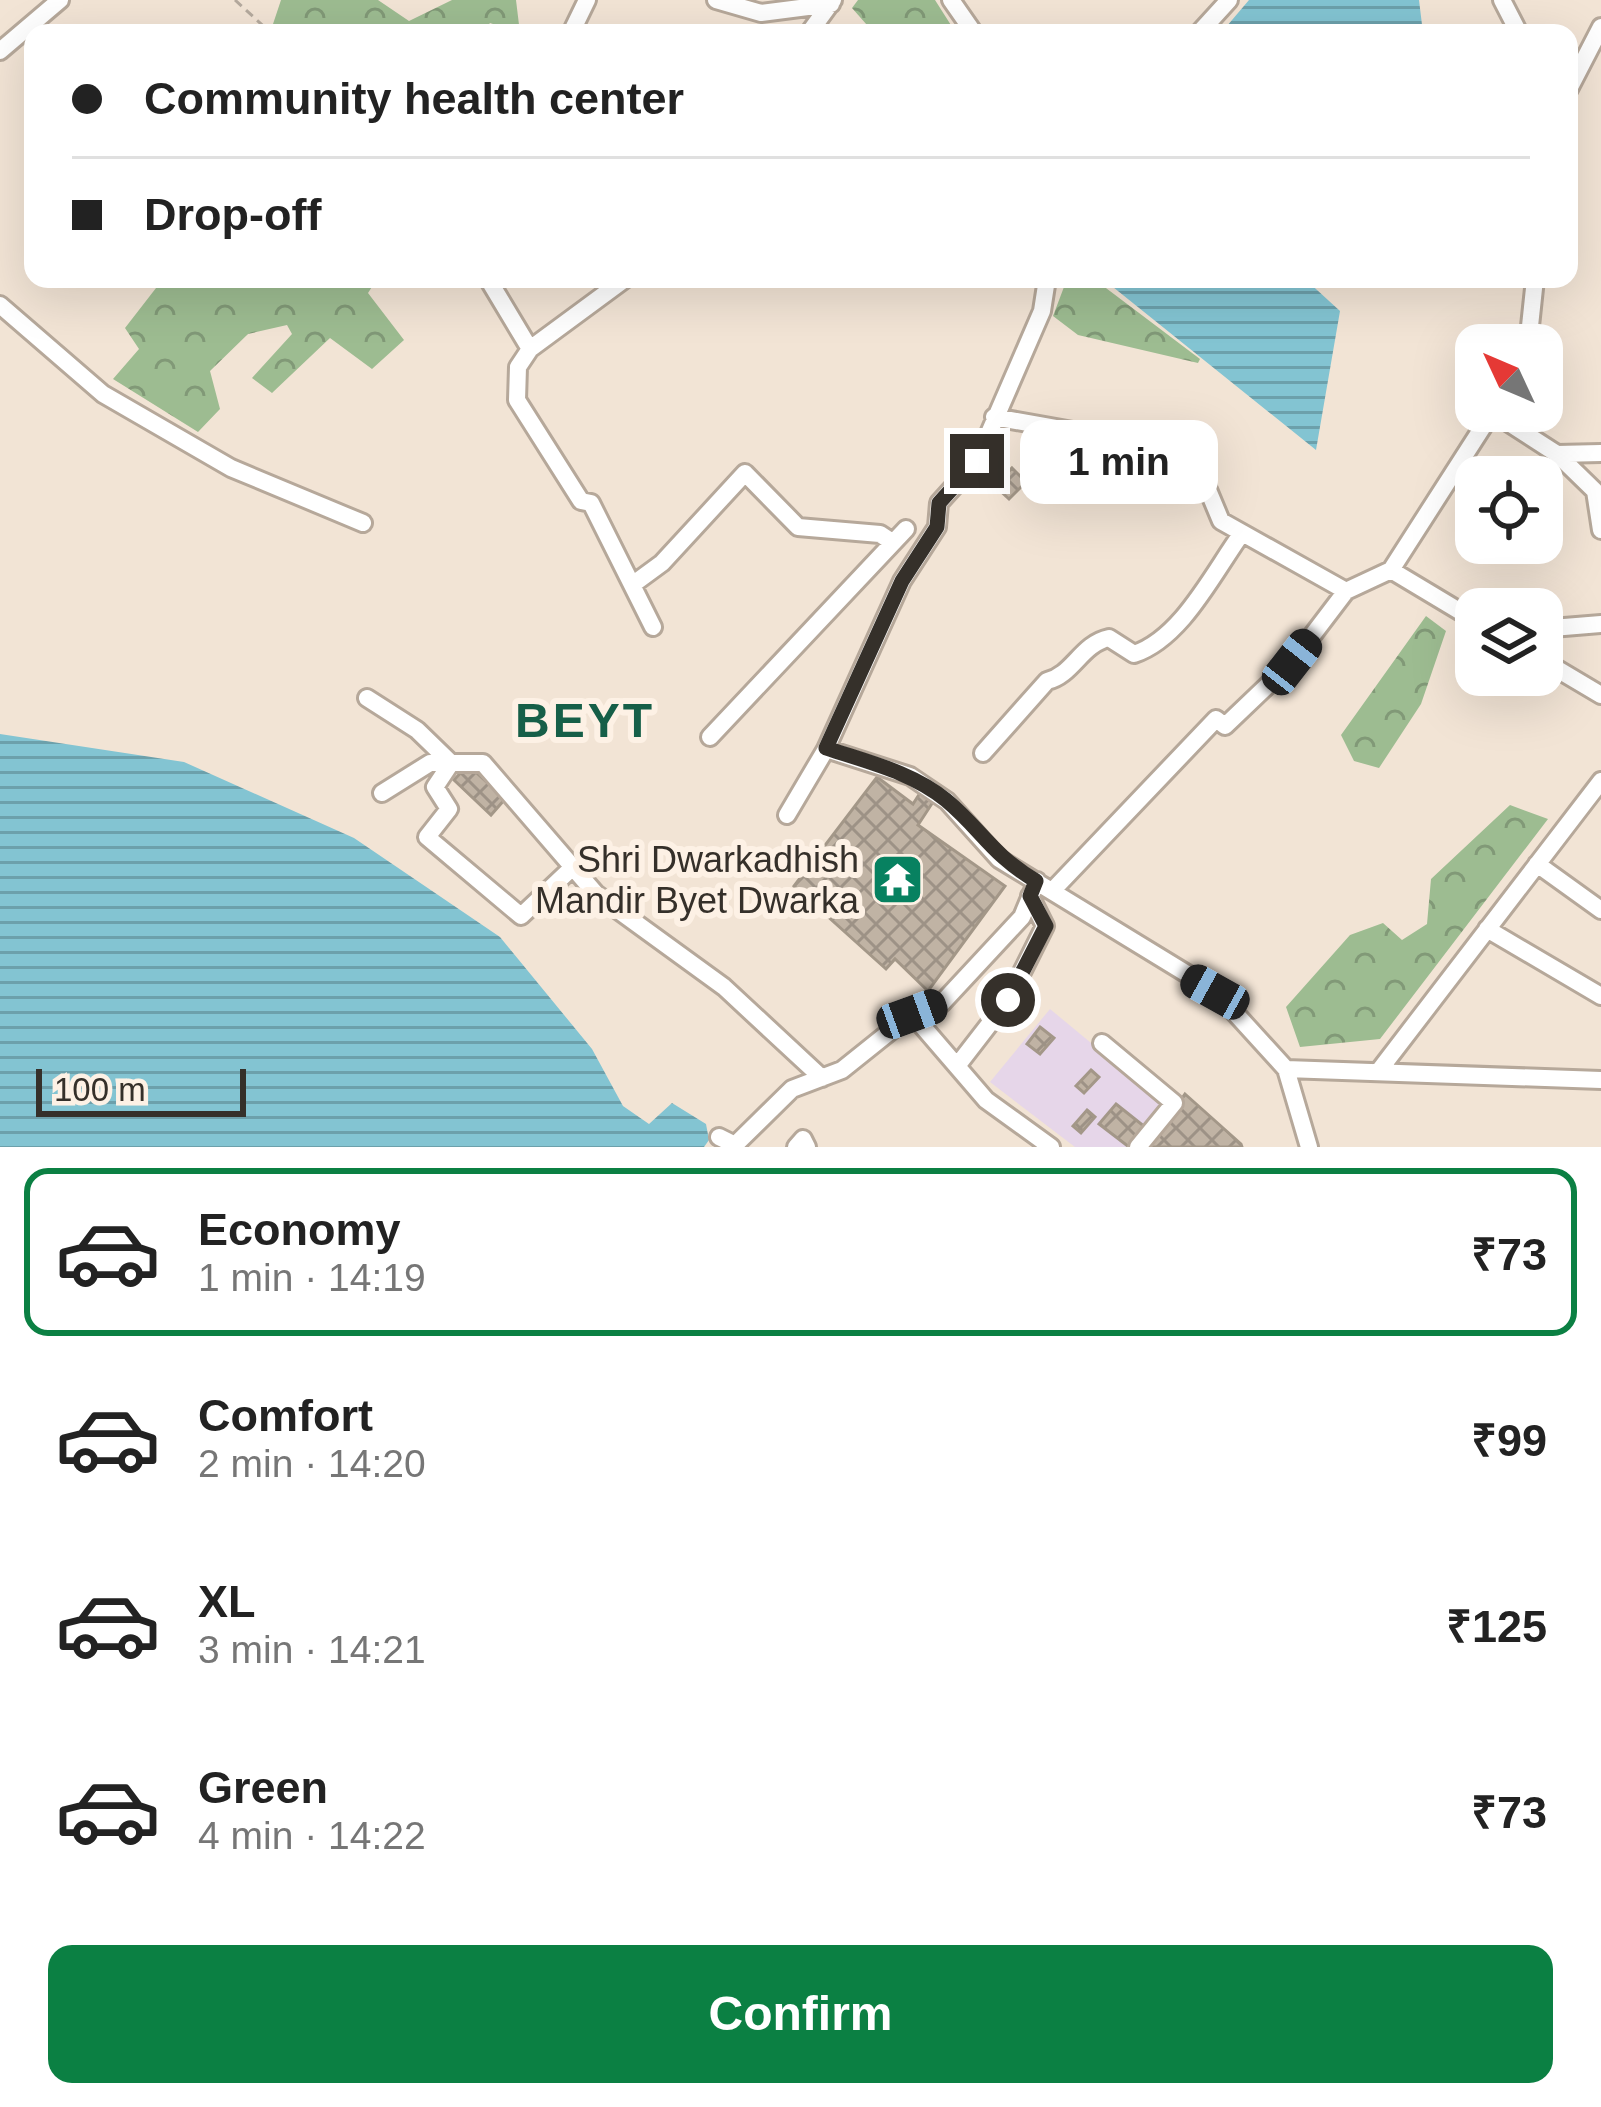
<!DOCTYPE html>
<meta charset="utf-8">
<style>
:root{--surface:#fff;--page:#f6f6f6;--text:#222;--muted:#767676;--line:#e0e0e0;--accent:#0b8043}
body{margin:0;font-family:Helvetica,sans-serif;background:var(--page);color:var(--text);height:100vh;display:flex;flex-direction:column;font-size:45px;white-space:nowrap}
*{box-sizing:border-box;margin:0}
p{font-size:39px;color:var(--muted)}
.icon{flex:none;width:66px;height:66px;fill:none;stroke:currentColor;stroke-width:2;stroke-linecap:round;stroke-linejoin:round}
.map{position:relative;height:1147px;overflow:hidden}
.sheet{display:flex;flex-direction:column;background:var(--surface);flex:1}
.sheet>*{flex:none}
.banner{position:absolute;left:24px;top:24px;width:1554px;height:264px;border-radius:24px;box-shadow:0 12px 48px #0002;display:grid;align-content:center;height:264px;padding:0 48px;background:var(--surface)}
.needle{width:78px;rotate:314deg}
.controls{position:absolute;left:1455px;top:324px;display:grid;gap:24px}
.controls a{display:grid;place-items:center;width:108px;height:108px;border-radius:24px;background:var(--surface);box-shadow:0 12px 48px #0002;font-size:60px}
.scale{position:absolute;left:36px;bottom:30px;width:210px;box-sizing:border-box;padding-left:12px;border:6px solid #35302a;border-top:0;font-size:33px;line-height:42px;white-space:nowrap;color:#35302a;-webkit-text-stroke:9px #fdf1e5;paint-order:stroke}
.end{position:absolute;width:54px;height:54px;margin:-27px;border:15px solid #35302a;background:#fff;box-shadow:0 0 0 6px #fff}
.from{border-radius:50%}
.bubble{position:absolute;height:84px;border-radius:24px;background:var(--surface);box-shadow:0 12px 48px #0002;font-size:39px;font-weight:700;line-height:84px;text-align:center}
.car{position:absolute;width:36px;height:72px;margin:-36px -18px;border-radius:15px;box-shadow:0 0 9px 3px #0007;background:linear-gradient(#222 24%,#8ab4d8 0 40%,#222 0 76%,#8ab4d8 0 86%,#222 0)}
.banner b{display:flex;align-items:center;gap:42px;height:114px;font-size:45px}
.banner b+b{border-top:3px solid var(--line)}
.banner i{width:30px;height:30px;background:var(--text)}
ul{padding:21px 0 0;list-style:none}
li{display:flex;align-items:center;gap:36px;height:168px;margin:0 24px 18px;padding:0 24px;border:6px solid transparent;border-radius:24px}
li div{flex:1}
li b{display:block;font-size:45px}
li em{font-style:normal;font-weight:700}
li.current{border-color:var(--accent)}
li>.icon{width:108px;height:108px;stroke-width:1.5}
.cta{display:flex;gap:24px;margin-top:auto;padding:24px 48px}
.cta a{flex:1;height:138px;border-radius:24px;background:var(--accent);color:#fff;font-size:48px;font-weight:700;line-height:138px;text-align:center}
.map>svg:first-child{display:block}
</style>
<div class="map">
<svg width="1601" height="1147" viewBox="0 0 1601 1147">
<defs>
<pattern id="forest-crowns" width="20" height="18" patternUnits="userSpaceOnUse" patternTransform="scale(3)"><rect width="20" height="18" fill="#9dbc91"/><path d="M2 6a3 3 0 1 1 6 0M12 15a3 3 0 1 1 6 0" fill="none" stroke="#819977"/></pattern>
<pattern id="water-rules" width="6" height="5" patternUnits="userSpaceOnUse" patternTransform="scale(3)"><rect width="6" height="5" fill="#83c4d2"/><path d="M0 2.5h6" fill="none" stroke="#6ca0ab"/></pattern>
<pattern id="building-cross-hatch" width="8" height="8" patternUnits="userSpaceOnUse" patternTransform="scale(3)"><rect width="8" height="8" fill="#c0b3a4"/><path d="M0 0l8 8M0 8l8-8" fill="none" stroke="#9d9286"/></pattern>
</defs>
<rect width="100%" height="100%" fill="#f2e4d5"/>
<path fill="#e6d6e9" d="M1050 1009 1166 1105 1132 1147H1075L990 1082Z"/>
<path fill="url(#forest-crowns)" d="M281 0H378L409 21 452 0H516L520 33 490 23 482 33H283L273 24Z
M858 0H935L956 33H874L852 8Z
M163 279H225L234 286 241 279H377L368 293 404 340 372 369 330 338 272 393 252 378 292 334 287 325 248 334 210 371 220 409 198 432 113 379 139 349 125 328Z
M1067 279H1094L1200 359 1198 363 1078 335 1053 316Z
M1426 616 1446 631 1421 704 1379 768 1354 761 1341 735Z
M1510 805 1548 819 1380 1039 1300 1047 1286 1007 1350 935 1383 923 1402 940 1427 924 1431 879Z"/>
<path fill="url(#water-rules)" d="M1249 0H1419L1423 33H1221Z
M1103 279H1305L1340 311 1316 450Z
M0 734 184 762 354 838 500 937 592 1049 623 1106 649 1124 672 1103 706 1124 709 1140 704 1147H0Z"/>
<path fill="url(#building-cross-hatch)" stroke="#a39788" stroke-width="3" d="M1012 468 1026 482 1009 499 995 486Z
M468 765 505 799 491 815 454 780Z
M877 777 913 804 920 793 933 802 918 825 1005 886 928 991 895 959 886 969 794 886Z
M1040 1027 1054 1038 1040 1054 1027 1044Z
M1091 1070 1099 1077 1084 1093 1076 1086Z
M1185 1094 1241 1144 1242 1147H1148Z
M1116 1104 1145 1127 1129 1147 1099 1124Z
M1087 1110 1095 1117 1081 1133 1073 1126Z"/>
<g fill="none" stroke-linecap="round" stroke-linejoin="round">
<defs>
<path id="street" d="M716 0 761 13 831 4
M951 0 974 33
M1502 0 1519 33
M571 33 587 0
M809 33 833 0
M1199 33 1229 0
M0 51 60 0
M1569 89 1601 27
M488 279 530 349
M625 279 530 349 518 367 517 400 581 501 591 503 653 627
M0 305 103 394 231 468 363 523
M1528 345 1535 279
M1492 412 1557 454 1601 453
M994 417 1112 438 1159 457 1206 485 1221 521 1346 591 1292 662 1225 726 1216 719 1054 889
M1557 454 1595 491 1601 530
M1391 570 1476 621
M632 585 662 563 745 473 798 527 880 534 892 542
M1346 591 1391 570 1493 411
M1542 638 1552 628 1601 624
M1542 660 1601 695
M367 698 417 730 451 763 435 787 449 809 427 837 521 916 574 866
M710 737 906 529
M826 749 910 776 947 801 999 859 1215 991 1286 1069 1309 1147
M983 753 1047 681C1073 675 1081 644 1109 638L1134 654C1182 638 1213 573 1242 533
M382 793 430 763H483L596 894 724 987 822 1078
M787 815 826 749 902 581 937 527 939 503 977 461 1042 311 1047 279
M1537 864 1601 910
M1487 929 1601 996
M912 1014 986 1100 1051 1147
M1102 1043 1174 1103 1138 1147
M957 1066 1008 1000 1045 926 1030 896
M1286 1069 1601 1080
M1378 1072 1601 781
M719 1137 735 1145 792 1089 842 1070 912 1014 942 1003 1022 917 1037 881
M796 1147 803 1139 807 1147"/>
</defs>
<use href="#street" stroke="#b6a89a" stroke-width="22"/>
<path stroke="#b5aa9e" stroke-width="3" stroke-dasharray="9 6" stroke-linecap="butt" d="M235 0 271 33"/>
<use href="#street" stroke="#fff" stroke-width="16"/>
</g>
<g fill="none" stroke-linecap="round" stroke-linejoin="round">
<path stroke="#35302a" stroke-width="15" d="M977 461 939 503 937 527 902 581 826 748C867 762 912 772 946 800 982 830 991 854 1036 881L1030 896 1046 926 1008 1000"/>
</g>
<defs>
<symbol id="temple-square" viewBox="-11 -11 22 22"><rect x="-9" y="-9" width="18" height="18" rx="4" fill="#078160" stroke="#fdf1e5"/><path d="M0-6L5-2H3V0L6.5 2.5H4V6H1.5V3h-3V6H-4V2.5H-6.5L-3 0V-2H-5Z" fill="#fff"/></symbol>
</defs>
<g fill-rule="evenodd">
<use href="#temple-square" x="868" y="850" width="59" height="59"/>
</g>
<g text-anchor="middle" stroke-width="12" stroke-linejoin="round" paint-order="stroke">
<g font-size="36" fill="#35302a" stroke="#fdf1e5" text-anchor="end">
<text x="859" y="872">Shri Dwarkadhish<tspan x="859" dy="41">Mandir Byet Dwarka</tspan></text>
</g>
<g font-size="48" font-weight="bold" letter-spacing="3" fill="#165f48" stroke="#fdf1e5">
<text x="585" y="737">BEYT</text>
</g>
</g>
</svg>
<div class="controls">
<a><svg class="needle" viewBox="-14 -14 28 28"><path d="M0-13l5 13h-10z" fill="#e53935"/><path d="M0 13l5-13h-10z" fill="#767676"/></svg></a>
<a><svg class="icon" aria-label="locate" viewBox="0 0 24 24"><circle cx="12" cy="12" r="6"/><path d="M12 2v4M12 18v4M2 12h4M18 12h4"/></svg></a>
<a><svg class="icon" aria-label="layers" viewBox="0 0 24 24"><path d="M12 4l9 5-9 5-9-5zM3 14l9 5 9-5"/></svg></a>
</div>
<div class="scale">100 m</div>
<i class="end from" style="left:1008px;top:1000px"></i>
<i class="end" style="left:977px;top:461px"></i>
<div class="bubble" style="left:1020px;top:420px;width:198px">1 min</div>
<i class="car" style="left:1292px;top:662px;rotate:38deg"></i>
<i class="car" style="left:1215px;top:992px;rotate:299deg"></i>
<i class="car" style="left:912px;top:1014px;rotate:70deg"></i>
<div class="banner">
<b><i class="from"></i>Community health center</b>
<b><i></i>Drop-off</b>
</div>
</div>
<section class="sheet">
<ul>
<li class="current"><svg class="icon" aria-label="car" viewBox="0 0 24 24"><path d="M5 17H2v-5l4-1 3-4h7l3 4 3 1v5h-3M9 17h6M6 11h13"/><circle cx="7" cy="17" r="2"/><circle cx="17" cy="17" r="2"/></svg><div><b>Economy</b><p>1 min · 14:19</p></div><em>₹73</em></li>
<li><svg class="icon" aria-label="car" viewBox="0 0 24 24"><path d="M5 17H2v-5l4-1 3-4h7l3 4 3 1v5h-3M9 17h6M6 11h13"/><circle cx="7" cy="17" r="2"/><circle cx="17" cy="17" r="2"/></svg><div><b>Comfort</b><p>2 min · 14:20</p></div><em>₹99</em></li>
<li><svg class="icon" aria-label="car" viewBox="0 0 24 24"><path d="M5 17H2v-5l4-1 3-4h7l3 4 3 1v5h-3M9 17h6M6 11h13"/><circle cx="7" cy="17" r="2"/><circle cx="17" cy="17" r="2"/></svg><div><b>XL</b><p>3 min · 14:21</p></div><em>₹125</em></li>
<li><svg class="icon" aria-label="car" viewBox="0 0 24 24"><path d="M5 17H2v-5l4-1 3-4h7l3 4 3 1v5h-3M9 17h6M6 11h13"/><circle cx="7" cy="17" r="2"/><circle cx="17" cy="17" r="2"/></svg><div><b>Green</b><p>4 min · 14:22</p></div><em>₹73</em></li>
</ul>
<div class="cta"><a>Confirm</a></div>
</section>
